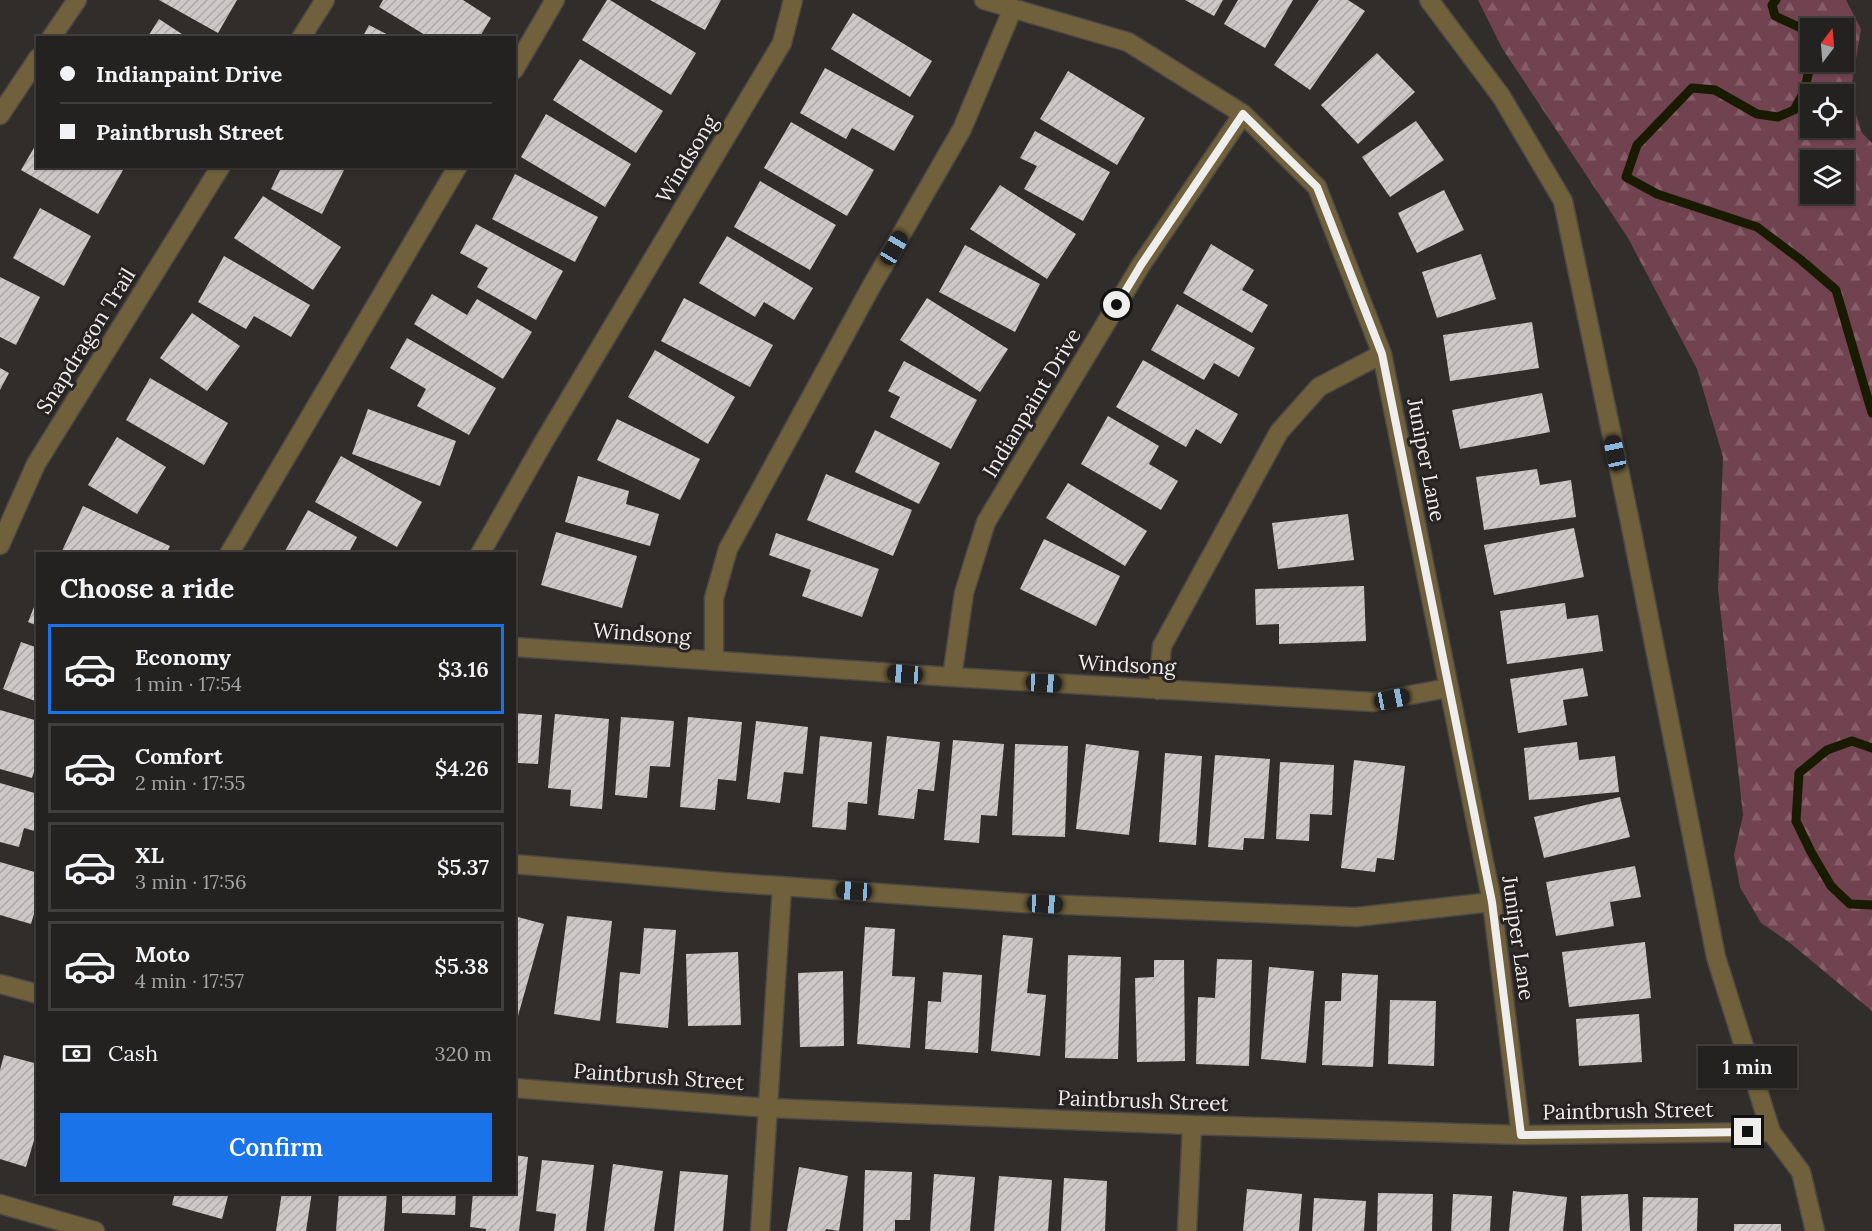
<!DOCTYPE html>
<meta charset="utf-8">
<style>
:root{--surface:#242220;--page:#2c2a29;--text:#f1f3f6;--muted:#a3a4a5;--line:#413f3e;--accent:#1a73e8}
body{margin:0;font-family:Lora,serif;background:var(--page);color:var(--text);height:100vh;display:flex;flex-direction:column;font-size:22px;white-space:nowrap}
*{box-sizing:border-box;margin:0}
p{font-size:20px;color:var(--muted)}
.icon{flex:none;width:33px;height:33px;fill:none;stroke:currentColor;stroke-width:2;stroke-linecap:round;stroke-linejoin:round}
.map{position:relative;flex:1;overflow:hidden}
.panel{position:absolute;left:36px;top:552px;width:480px;height:642px;display:flex;flex-direction:column;background:var(--surface);border-radius:0px;box-shadow:0 2px 4px #0004,0 0 0 2px var(--line)}
.panel>*{flex:none}
.top-card{position:absolute;left:36px;top:36px;width:480px;height:132px;border-radius:0px;box-shadow:0 2px 4px #0004,0 0 0 2px var(--line);display:grid;align-content:center;height:132px;padding:0 24px;background:var(--surface)}
.needle{width:39px;rotate:16deg}
.tools{position:absolute;left:1800px;top:18px;display:grid;gap:12px}
.tools a{display:grid;place-items:center;width:54px;height:54px;border-radius:0px;background:var(--surface);box-shadow:0 2px 4px #0004,0 0 0 2px var(--line);font-size:30px}
.end{position:absolute;width:27px;height:27px;margin:-14px;border:8px solid #efeeed;background:#111;box-shadow:0 0 0 3px #111}
.from{border-radius:50%}
.bubble{position:absolute;height:42px;border-radius:0px;background:var(--surface);box-shadow:0 2px 4px #0004,0 0 0 2px var(--line);font-size:20px;font-weight:600;line-height:42px;text-align:center}
.car{position:absolute;width:18px;height:36px;margin:-18px -9px;border-radius:8px;box-shadow:0 0 4px 2px #0007;background:linear-gradient(#222 24%,#8ab4d8 0 40%,#222 0 76%,#8ab4d8 0 86%,#222 0)}
.top-card b{display:flex;align-items:center;gap:21px;height:57px;font-size:22px}
.top-card b+b{border-top:2px solid var(--line)}
.top-card i{width:15px;height:15px;background:var(--text)}
ul{padding:0;list-style:none}
li{display:flex;align-items:center;gap:18px;height:90px;margin:0 12px 9px;padding:0 12px;border:3px solid var(--line);border-radius:0px}
li div{flex:1}
li b{display:block;font-size:22px}
li em{font-style:normal;font-weight:600}
li.current{border-color:var(--accent)}
li>.icon{width:54px;height:54px;stroke-width:1.5}
h2{padding:0 24px;font-size:27px;line-height:72px}
.pay{display:flex;align-items:center;gap:15px;height:66px;padding:0 24px;font-size:22px}
.pay p{margin-inline-start:auto}
.cta{display:flex;gap:12px;margin-top:auto;padding:12px 24px}
.cta a{flex:1;height:69px;border-radius:0px;background:var(--accent);color:#fff;font-size:24px;font-weight:600;line-height:69px;text-align:center}
.map>svg:first-child{display:block}
</style>
<div class="map">
<svg width="1872" height="1231" viewBox="0 0 1872 1231">
<defs>
<pattern id="forest-firs" width="22" height="20" patternUnits="userSpaceOnUse" patternTransform="scale(1.5)"><rect width="22" height="20" fill="#71424f"/><path d="M5 1l3.5 6h-7zM16 11l3.5 6h-7z" fill="#865e69"/></pattern>
<pattern id="building-hatch" width="6" height="6" patternUnits="userSpaceOnUse" patternTransform="scale(1.5)"><rect width="6" height="6" fill="#ccc8c7"/><path d="M-1 1l2-2M0 6l6-6M5 7l2-2" fill="none" stroke="#aba8a7"/></pattern>
</defs>
<rect width="100%" height="100%" fill="#302d2b"/>
<path fill="url(#forest-firs)" fill-rule="evenodd" d="M1478 0H1846L1861 29 1850 95 1862 133 1872 143V1011L1790 943 1761 923 1740 887 1734 855 1743 815 1718 589 1723 457 1697 369 1628 238 1502 48ZM1810 28H1844V62H1810ZM1810 94H1844V128H1810ZM1810 160H1844V194H1810Z"/>
<g fill="none" stroke-linecap="round" stroke-linejoin="round">
<path stroke="#181b00" stroke-width="9" d="M1776 0 1772 5 1775 16 1803 29 1809 45 1810 57
M1811 62 1804 92 1794 110 1778 117 1757 114 1715 90 1692 88 1637 145 1626 177 1657 194 1757 227 1801 260 1836 290 1872 413
M1872 748 1852 741 1827 750 1799 773 1796 821 1811 852 1831 886 1850 904 1872 905"/>
</g>
<path fill="url(#building-hatch)" d="M159 0H237L218 33Z
M383 0H463L491 18 479 38H430L379 7Z
M607 0H610L696 53 671 95 582 40Z
M650 0H721L705 30Z
M1185 0H1223L1214 16Z
M1238 0H1293L1265 48 1224 24Z
M1319 0H1348L1365 11 1310 90 1274 65Z
M853 13 932 61 910 97 831 49Z
M159 19 188 38H147Z
M369 25 394 38H362Z
M1377 53 1415 92 1358 144 1321 105Z
M580 59 663 111 636 153 553 100Z
M825 68 914 116 894 151 852 128 846 139 800 113Z
M1068 71 1145 118 1117 165 1040 119Z
M546 114 631 164 605 207 521 157Z
M1416 121 1444 160 1390 197 1362 157Z
M791 122 874 170 847 216 764 168Z
M1035 131 1110 172 1083 221 1024 189 1037 166 1020 158Z
M38 141V166H117L123 170 98 214 21 170Z
M282 166H346L322 214 271 189Z
M515 174 598 217 575 262 492 219Z
M760 181 836 225 810 270 734 227Z
M1000 185 1076 234 1047 279 970 229Z
M1444 190 1464 230 1417 253 1398 213Z
M263 196 341 247 313 290 234 238Z
M40 208 91 236 64 286 13 258Z
M476 224 563 271 536 320 477 287 488 268 460 253Z
M727 236 813 288 794 320 764 302 755 317 699 283Z
M1211 244 1254 270 1242 290 1268 305 1252 333 1183 293Z
M965 245 1040 284 1015 332 939 292Z
M1481 254 1496 299 1437 318 1422 272Z
M224 256 310 305 291 337 254 316 246 329 198 302Z
M0 277 40 297 16 345 0 337Z
M432 294 467 315 477 299 532 332 503 379 414 324Z
M684 298 773 345 750 387 661 341Z
M927 298 1008 349 980 392 900 340Z
M1177 304 1255 348 1239 377 1214 363 1204 380 1151 350Z
M192 313 240 346 207 391 160 358Z
M1532 322 1539 368 1450 381 1443 335Z
M407 338 496 388 469 435 417 406 426 389 390 368Z
M655 350 735 397 708 444 628 397Z
M1143 360 1238 414 1221 444 1196 429 1186 447 1116 407Z
M904 361 977 400 951 449 890 417 900 397 888 391Z
M0 368 9 373 0 390Z
M150 378 228 423 204 465 126 420Z
M1542 393 1550 432 1460 449 1452 410Z
M368 409 456 441 440 486 352 454Z
M1108 416 1159 446 1149 464 1178 481 1161 510 1081 464Z
M617 419 700 459 680 500 597 460Z
M875 430 940 463 919 504 855 472Z
M117 437 166 467 137 514 88 485Z
M341 456 422 502 397 547 315 502Z
M1537 469 1540 485 1571 480 1576 517 1484 530 1476 477Z
M826 474 912 510 893 556 807 520Z
M578 476 629 491 626 504 659 514 650 546 565 522Z
M1068 483 1147 531 1125 566 1046 518Z
M83 506 170 546 166 554 61 553Z
M308 510 357 537 348 554H290L285 551Z
M1348 514 1354 560 1278 569 1272 523Z
M1574 528 1584 577 1494 595 1484 545Z
M556 532 637 556 622 608 541 585Z
M776 533 879 569 862 617 802 596 811 570 769 555Z
M1044 539 1120 576 1096 626 1020 589Z
M1364 586 1366 641 1279 644V624L1256 625 1255 589Z
M38 597V626L28 622Z
M1565 603 1567 619 1598 615 1603 651 1507 664 1500 611Z
M21 642 38 648V702L3 689Z
M1583 668 1588 696 1563 700 1567 725 1518 733 1510 679Z
M0 710 38 721V759L32 778 0 769Z
M514 713 542 715 538 764 518 763 516 794H514Z
M555 714 609 719 602 809 570 806 571 790 548 788Z
M621 717 674 721 670 767 650 766 647 798 615 795Z
M688 717 742 722 736 781 718 779 715 810 680 807Z
M756 721 808 727 803 774 784 772 780 803 747 799Z
M820 736 872 742 867 804 848 802 846 830 812 827Z
M887 736 940 742 934 791 918 789 914 819 878 815Z
M953 740 1004 744 997 816 981 815 979 843 944 840Z
M1577 742 1579 760 1615 756 1619 792 1529 800 1524 748Z
M1015 744 1068 746 1065 837 1012 835Z
M1086 744 1139 751 1129 835 1076 829Z
M1165 753 1202 756 1196 845 1159 842Z
M1215 755 1270 759 1264 839 1244 838 1243 850 1208 847Z
M1354 760 1405 766 1394 860 1377 858 1375 872 1341 868Z
M1280 762 1334 765 1332 815 1310 814 1309 841 1276 839Z
M0 783 38 794V832L24 828 19 847 0 842Z
M1620 797 1630 837 1544 858 1534 817Z
M0 862 38 873V900L31 924 0 915Z
M1635 866 1641 897 1610 902 1614 926 1556 936 1546 882Z
M514 916 544 924 518 1016 514 1015Z
M567 916 612 921 600 1021 554 1014Z
M865 927 895 929 892 976 915 977 910 1048 857 1044Z
M644 928 676 930 668 1028 616 1023 620 972 640 974Z
M1003 935 1033 938 1027 993 1046 995 1040 1056 991 1051Z
M1645 942 1651 998 1569 1007 1562 952Z
M738 952 741 1025 688 1026 686 954Z
M1068 955 1121 957 1118 1059 1065 1058Z
M1217 959 1252 960 1249 1066 1196 1064 1198 997 1215 998Z
M1154 960H1184L1185 1061 1137 1062 1135 978 1154 977Z
M1269 967 1314 971 1306 1063 1261 1059Z
M843 971 844 1046 800 1047 798 973Z
M943 972 982 975 978 1053 925 1049 928 1001 941 1002Z
M1342 973 1378 975 1373 1067 1322 1065 1325 1001H1341Z
M1390 1000 1436 1001 1434 1066 1388 1064Z
M1639 1014 1642 1062 1579 1066 1576 1019Z
M4 1055 38 1064V1127L26 1167 0 1159V1070Z
M514 1155 528 1157 519 1231H486V1229L470 1227 473 1192H514Z
M542 1160 594 1165 586 1231H554L556 1214 536 1211Z
M613 1164 663 1171 654 1231H604Z
M799 1167 848 1176 839 1231 826 1229 825 1231H787Z
M865 1170 912 1172 910 1220H895V1231H863Z
M680 1171 728 1175 723 1231H674Z
M934 1174 975 1177 970 1231H930Z
M999 1176 1052 1180 1048 1231H994Z
M1064 1178 1107 1181 1105 1231H1061Z
M1247 1189 1302 1194 1299 1231H1243Z
M1513 1191 1567 1197 1563 1231H1509Z
M175 1192H229L222 1219 172 1205Z
M282 1192H312L306 1231H276Z
M339 1192H387L384 1231H336Z
M402 1192H456L455 1215 402 1213Z
M1378 1193 1433 1194 1432 1231H1377Z
M1453 1194 1492 1196 1490 1231H1451Z
M1628 1194 1630 1231H1582L1581 1196Z
M1643 1197 1698 1198 1697 1231H1642Z
M1314 1198 1366 1201 1364 1231H1312Z
M1734 1224H1781V1231H1734Z"/>
<g fill="none" stroke-linecap="round" stroke-linejoin="round">
<defs>
<path id="minor" d="M984 0 1128 42 1243 114 1317 187 1382 354 1492 902 1521 1135
M1429 0 1501 96 1563 201 1630 522 1716 957 1771 1132 1801 1172 1815 1231
M51 38 77 0
M301 38 325 0
M514 70 555 0
M0 115 38 58
M0 545 36 464 221 166
M229 554 458 166
M480 554 543 443 782 43 793 0
M514 647 952 677 1373 702 1448 688
M714 661V598L728 549 871 287 962 129 1013 8
M952 677 964 593 986 522 1141 265 1243 114
M1158 690 1162 646 1279 432 1319 387 1382 354
M514 864 722 882 1021 903 1356 917 1492 902
M0 984 38 994
M514 1088 768 1108 1192 1125 1521 1135 1771 1132
M0 1204 95 1231
M760 1231 782 886
M1187 1231 1192 1125"/>
</defs>
<use href="#minor" stroke="#4b4846" stroke-width="21"/>
<use href="#minor" stroke="#70603b" stroke-width="18"/>
</g>
<g fill="none" stroke-linecap="round" stroke-linejoin="round">
<path stroke="#efeeed" stroke-width="8" d="M1117 305 1141 265 1243 114 1317 187 1382 354 1492 902 1521 1135 1748 1132"/>
</g>
<g text-anchor="middle" stroke-width="6" stroke-linejoin="round" paint-order="stroke">
<g font-size="21" fill="#efeeed" stroke="#262322">
<text transform="translate(687 159) rotate(-59)" y="7">Windsong</text>
<text transform="translate(86 341) rotate(-58)" y="7">Snapdragon Trail</text>
<text transform="translate(1032 403) rotate(-59)" y="7">Indianpaint Drive</text>
<text transform="translate(1426 460) rotate(79)" y="7">Juniper Lane</text>
<text transform="translate(642 634) rotate(4)" y="7">Windsong</text>
<text transform="translate(1127 665) rotate(3)" y="7">Windsong</text>
<text transform="translate(1518 938) rotate(82)" y="7">Juniper Lane</text>
<text transform="translate(659 1077) rotate(4)" y="7">Paintbrush Street</text>
<text transform="translate(1143 1101) rotate(2)" y="7">Paintbrush Street</text>
<text transform="translate(1628 1111) rotate(-1)" y="7">Paintbrush Street</text>
</g>
</g>
</svg>
<div class="tools">
<a><svg class="needle" viewBox="-14 -14 28 28"><path d="M0-13l5 13h-10z" fill="#e53935"/><path d="M0 13l5-13h-10z" fill="#a3a4a5"/></svg></a>
<a><svg class="icon" aria-label="locate" viewBox="0 0 24 24"><circle cx="12" cy="12" r="6"/><path d="M12 2v4M12 18v4M2 12h4M18 12h4"/></svg></a>
<a><svg class="icon" aria-label="layers" viewBox="0 0 24 24"><path d="M12 4l9 5-9 5-9-5zM3 14l9 5 9-5"/></svg></a>
</div>
<i class="end from" style="left:1117px;top:305px"></i>
<i class="end" style="left:1748px;top:1132px"></i>
<div class="bubble" style="left:1698px;top:1046px;width:99px">1 min</div>
<i class="car" style="left:894px;top:248px;rotate:30deg"></i>
<i class="car" style="left:1615px;top:453px;rotate:348deg"></i>
<i class="car" style="left:905px;top:674px;rotate:274deg"></i>
<i class="car" style="left:1044px;top:683px;rotate:93deg"></i>
<i class="car" style="left:1392px;top:699px;rotate:79deg"></i>
<i class="car" style="left:854px;top:891px;rotate:274deg"></i>
<i class="car" style="left:1045px;top:904px;rotate:93deg"></i>
<div class="top-card">
<b><i class="from"></i>Indianpaint Drive</b>
<b><i></i>Paintbrush Street</b>
</div>
<section class="panel">
<h2>Choose a ride</h2>
<ul>
<li class="current"><svg class="icon" aria-label="car" viewBox="0 0 24 24"><path d="M5 17H2v-5l4-1 3-4h7l3 4 3 1v5h-3M9 17h6M6 11h13"/><circle cx="7" cy="17" r="2"/><circle cx="17" cy="17" r="2"/></svg><div><b>Economy</b><p>1 min · 17:54</p></div><em>$3.16</em></li>
<li><svg class="icon" aria-label="car" viewBox="0 0 24 24"><path d="M5 17H2v-5l4-1 3-4h7l3 4 3 1v5h-3M9 17h6M6 11h13"/><circle cx="7" cy="17" r="2"/><circle cx="17" cy="17" r="2"/></svg><div><b>Comfort</b><p>2 min · 17:55</p></div><em>$4.26</em></li>
<li><svg class="icon" aria-label="car" viewBox="0 0 24 24"><path d="M5 17H2v-5l4-1 3-4h7l3 4 3 1v5h-3M9 17h6M6 11h13"/><circle cx="7" cy="17" r="2"/><circle cx="17" cy="17" r="2"/></svg><div><b>XL</b><p>3 min · 17:56</p></div><em>$5.37</em></li>
<li><svg class="icon" aria-label="car" viewBox="0 0 24 24"><path d="M5 17H2v-5l4-1 3-4h7l3 4 3 1v5h-3M9 17h6M6 11h13"/><circle cx="7" cy="17" r="2"/><circle cx="17" cy="17" r="2"/></svg><div><b>Moto</b><p>4 min · 17:57</p></div><em>$5.38</em></li>
</ul>
<div class="pay"><svg class="icon" aria-label="cash" viewBox="0 0 24 24"><path d="M3 7h18v10H3z"/><circle cx="12" cy="12" r="2"/></svg>Cash<p>320 m</p></div>
<div class="cta"><a>Confirm</a></div>
</section>
</div>
